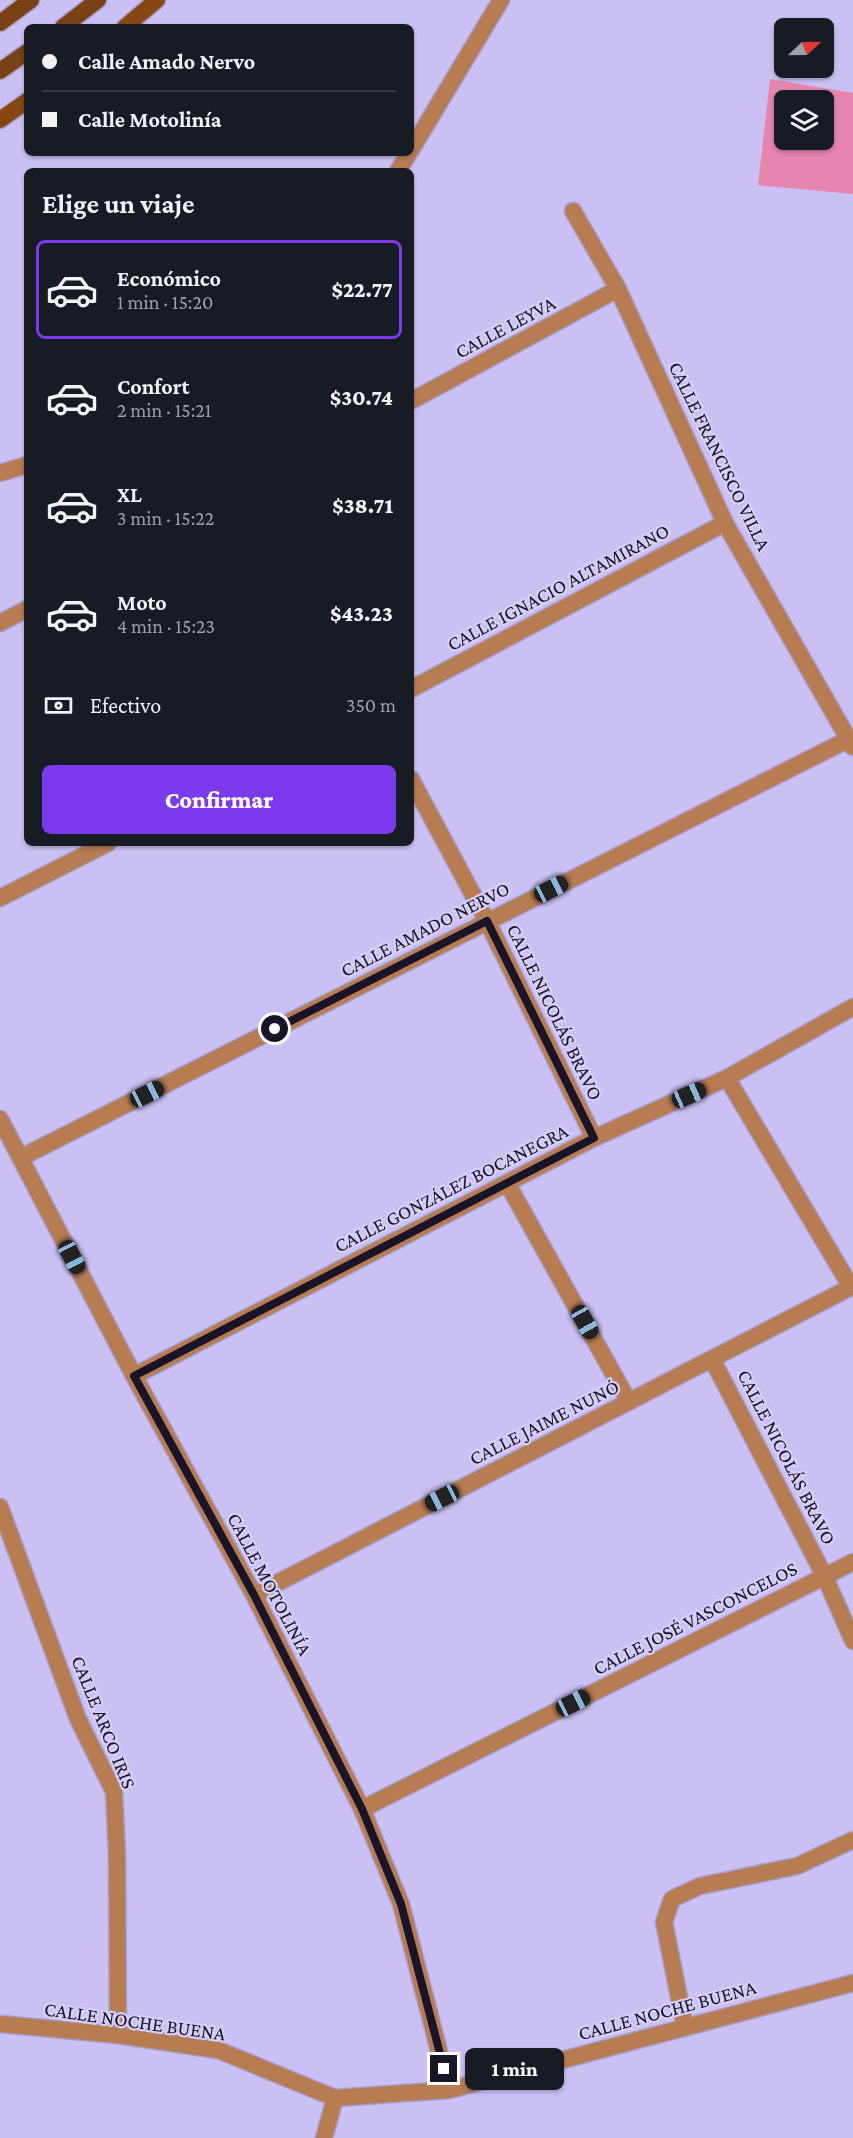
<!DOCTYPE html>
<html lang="es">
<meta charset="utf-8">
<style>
:root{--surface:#171b24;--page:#20242c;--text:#f1f3f6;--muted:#9ea1a6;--line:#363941;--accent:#7c3aed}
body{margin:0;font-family:"Crimson Pro",serif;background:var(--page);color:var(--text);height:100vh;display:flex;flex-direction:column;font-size:22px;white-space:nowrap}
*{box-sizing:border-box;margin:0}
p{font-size:20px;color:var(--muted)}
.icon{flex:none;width:33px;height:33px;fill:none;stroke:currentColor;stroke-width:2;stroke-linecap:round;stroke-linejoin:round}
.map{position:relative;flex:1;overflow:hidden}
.side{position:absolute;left:24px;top:168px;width:390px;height:678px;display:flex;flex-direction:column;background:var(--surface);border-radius:9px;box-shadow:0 2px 4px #0004}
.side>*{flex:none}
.banner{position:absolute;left:24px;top:24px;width:390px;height:132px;border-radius:9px;box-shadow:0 2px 4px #0004;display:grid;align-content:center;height:132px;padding:0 18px;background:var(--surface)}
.needle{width:39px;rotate:68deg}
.fabs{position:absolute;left:774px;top:18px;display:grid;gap:12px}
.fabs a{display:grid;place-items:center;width:60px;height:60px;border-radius:9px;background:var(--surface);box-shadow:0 2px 4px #0004;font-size:30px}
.end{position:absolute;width:27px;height:27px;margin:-14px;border:8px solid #191427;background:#fff;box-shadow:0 0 0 3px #fff}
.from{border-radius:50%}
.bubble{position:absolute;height:42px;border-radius:9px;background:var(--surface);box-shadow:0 2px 4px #0004;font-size:20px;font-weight:800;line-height:42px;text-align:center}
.car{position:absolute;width:18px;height:36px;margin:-18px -9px;border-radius:8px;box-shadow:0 0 4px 2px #0007;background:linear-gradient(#222 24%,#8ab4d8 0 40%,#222 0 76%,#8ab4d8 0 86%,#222 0)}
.banner b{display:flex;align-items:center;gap:21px;height:57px;font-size:22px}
.banner b+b{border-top:2px solid var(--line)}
.banner i{width:15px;height:15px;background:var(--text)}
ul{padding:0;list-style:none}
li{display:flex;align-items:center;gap:18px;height:99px;margin:0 12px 9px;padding:0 6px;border:3px solid transparent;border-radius:9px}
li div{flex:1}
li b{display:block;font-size:22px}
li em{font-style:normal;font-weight:800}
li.current{border-color:var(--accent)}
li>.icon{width:54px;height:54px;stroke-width:1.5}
h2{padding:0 18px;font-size:27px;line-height:72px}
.pay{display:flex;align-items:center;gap:15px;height:66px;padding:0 18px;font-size:22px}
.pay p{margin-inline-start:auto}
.primary-button{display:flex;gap:12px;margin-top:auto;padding:12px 18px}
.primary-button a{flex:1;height:69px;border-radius:9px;background:var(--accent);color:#fff;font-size:24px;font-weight:800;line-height:69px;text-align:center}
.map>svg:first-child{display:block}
</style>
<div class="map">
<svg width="853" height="2138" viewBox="0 0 853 2138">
<rect width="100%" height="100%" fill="#cbc0f3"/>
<path fill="#e685ad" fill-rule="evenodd" d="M770 79 853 93V194L758 185ZM784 100H824V140H784Z"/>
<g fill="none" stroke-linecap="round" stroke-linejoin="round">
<defs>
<path id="minor" d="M411 150 501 0
M398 171 409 153
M573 211 618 289 725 523 853 747
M411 401 618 289
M0 473 27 465
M0 623 27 609
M411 689 725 523
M411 779 487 921 594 1138
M0 898 108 843
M727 1078 851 1287
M0 1119 134 1376 254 1595 362 1809 401 1904 449 2090
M20 1158 849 739
M507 1183 629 1402
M712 1359 825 1577 853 1641
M134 1376 594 1138 727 1078 853 1007
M0 1507 78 1719 114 1792 117 1854 118 2035
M254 1595 853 1286
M362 1809 853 1562
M0 2024 118 2035 218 2050 335 2098 449 2090 853 1983
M685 2027 664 1922 672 1899 700 1886 797 1866 853 1840
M324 2138 335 2098"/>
<path id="primary" d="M125 27 157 0
M0 120 27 101"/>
<path id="trunk" d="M0 23 31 0
M63 27 98 0
M0 71 27 52"/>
</defs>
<use href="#minor" stroke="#a79eca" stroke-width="19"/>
<use href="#primary" stroke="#a79eca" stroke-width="19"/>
<use href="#trunk" stroke="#a79eca" stroke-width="19"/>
<use href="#minor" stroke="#b87c53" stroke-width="16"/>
<use href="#primary" stroke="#874713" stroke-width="16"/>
<use href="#trunk" stroke="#794115" stroke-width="16"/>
</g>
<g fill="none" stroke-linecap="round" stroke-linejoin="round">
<path stroke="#191427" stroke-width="8" d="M275 1029 487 921 594 1138 134 1376 254 1595 362 1809 401 1904 444 2069"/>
</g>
<g text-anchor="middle" stroke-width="4.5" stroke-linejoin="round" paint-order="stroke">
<g font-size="20" fill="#191427" stroke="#d7cef8">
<text transform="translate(505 327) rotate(-28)" y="7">CALLE LEYVA</text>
<text transform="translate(720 456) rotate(64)" y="7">CALLE FRANCISCO VILLA</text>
<text transform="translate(558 587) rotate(-28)" y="7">CALLE IGNACIO ALTAMIRANO</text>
<text transform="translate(425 929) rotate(-27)" y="7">CALLE AMADO NERVO</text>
<text transform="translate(555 1012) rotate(64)" y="7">CALLE NICOLÁS BRAVO</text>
<text transform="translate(451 1188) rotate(-27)" y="7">CALLE GONZÁLEZ BOCANEGRA</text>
<text transform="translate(544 1422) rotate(-27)" y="7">CALLE JAIME NUNÓ</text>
<text transform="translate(787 1457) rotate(63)" y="7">CALLE NICOLÁS BRAVO</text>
<text transform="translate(270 1584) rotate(62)" y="7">CALLE MOTOLINÍA</text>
<text transform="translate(695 1618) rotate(-27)" y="7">CALLE JOSÉ VASCONCELOS</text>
<text transform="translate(104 1722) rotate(68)" y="7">CALLE ARCO IRIS</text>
<text transform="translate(667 2010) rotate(-15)" y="7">CALLE NOCHE BUENA</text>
<text transform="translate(135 2021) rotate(8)" y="7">CALLE NOCHE BUENA</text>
</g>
</g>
</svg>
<div class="fabs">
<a><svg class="needle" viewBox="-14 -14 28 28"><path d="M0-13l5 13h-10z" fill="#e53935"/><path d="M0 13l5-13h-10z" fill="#9ea1a6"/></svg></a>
<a><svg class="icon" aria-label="layers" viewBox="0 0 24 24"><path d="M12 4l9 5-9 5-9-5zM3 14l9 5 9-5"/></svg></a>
</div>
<i class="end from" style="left:275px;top:1029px"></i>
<i class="end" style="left:444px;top:2069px"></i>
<div class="bubble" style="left:465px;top:2048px;width:99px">1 min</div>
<i class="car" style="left:551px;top:889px;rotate:63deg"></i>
<i class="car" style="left:147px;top:1094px;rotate:63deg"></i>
<i class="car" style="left:689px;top:1095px;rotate:66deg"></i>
<i class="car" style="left:72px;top:1257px;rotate:152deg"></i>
<i class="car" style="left:585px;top:1322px;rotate:151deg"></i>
<i class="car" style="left:442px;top:1498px;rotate:243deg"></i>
<i class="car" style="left:573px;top:1703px;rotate:63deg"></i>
<div class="banner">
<b><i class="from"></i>Calle Amado Nervo</b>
<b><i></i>Calle Motolinía</b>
</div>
<section class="side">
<h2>Elige un viaje</h2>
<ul>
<li class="current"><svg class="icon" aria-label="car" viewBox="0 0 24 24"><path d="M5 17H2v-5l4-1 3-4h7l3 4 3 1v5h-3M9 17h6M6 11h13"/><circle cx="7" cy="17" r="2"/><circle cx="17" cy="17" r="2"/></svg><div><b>Económico</b><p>1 min · 15:20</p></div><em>$22.77</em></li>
<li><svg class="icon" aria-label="car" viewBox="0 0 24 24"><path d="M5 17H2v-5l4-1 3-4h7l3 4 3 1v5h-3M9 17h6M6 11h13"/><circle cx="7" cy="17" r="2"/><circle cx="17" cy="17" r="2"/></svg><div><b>Confort</b><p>2 min · 15:21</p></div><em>$30.74</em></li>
<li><svg class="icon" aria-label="car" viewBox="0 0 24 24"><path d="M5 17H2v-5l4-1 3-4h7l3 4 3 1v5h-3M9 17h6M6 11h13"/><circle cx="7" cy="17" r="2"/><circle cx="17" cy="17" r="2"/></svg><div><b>XL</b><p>3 min · 15:22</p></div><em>$38.71</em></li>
<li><svg class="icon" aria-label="car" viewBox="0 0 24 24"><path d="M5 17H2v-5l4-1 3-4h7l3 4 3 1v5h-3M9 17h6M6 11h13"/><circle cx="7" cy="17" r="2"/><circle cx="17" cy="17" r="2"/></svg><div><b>Moto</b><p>4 min · 15:23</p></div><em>$43.23</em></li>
</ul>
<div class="pay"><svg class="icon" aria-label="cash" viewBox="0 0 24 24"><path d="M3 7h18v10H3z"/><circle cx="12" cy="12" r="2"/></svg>Efectivo<p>350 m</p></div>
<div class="primary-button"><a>Confirmar</a></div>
</section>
</div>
